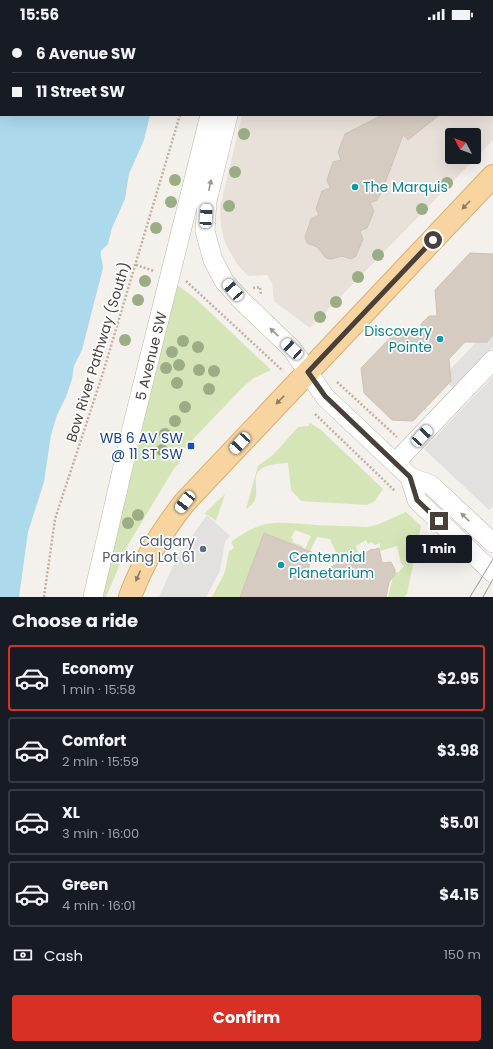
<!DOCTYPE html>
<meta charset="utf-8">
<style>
:root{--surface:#171b24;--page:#20242c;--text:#f1f3f6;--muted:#9ea1a6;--line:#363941;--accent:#d93025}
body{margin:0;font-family:Poppins,sans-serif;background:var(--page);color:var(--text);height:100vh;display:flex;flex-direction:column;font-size:15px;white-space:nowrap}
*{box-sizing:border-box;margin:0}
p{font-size:13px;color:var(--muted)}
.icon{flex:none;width:22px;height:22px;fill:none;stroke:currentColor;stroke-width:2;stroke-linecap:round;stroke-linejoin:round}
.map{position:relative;height:569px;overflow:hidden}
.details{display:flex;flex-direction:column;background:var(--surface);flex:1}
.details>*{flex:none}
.guide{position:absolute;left:0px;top:0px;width:493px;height:88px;box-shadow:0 4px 16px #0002;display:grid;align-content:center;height:88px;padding:0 12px;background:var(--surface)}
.needle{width:26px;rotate:311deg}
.controls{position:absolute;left:445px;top:100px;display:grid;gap:8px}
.controls a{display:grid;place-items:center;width:36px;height:36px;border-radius:4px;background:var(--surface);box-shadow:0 4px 16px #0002;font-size:20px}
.end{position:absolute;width:18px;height:18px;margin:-9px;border:5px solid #484039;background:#fff;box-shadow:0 0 0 2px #fff}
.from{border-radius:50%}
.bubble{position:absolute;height:28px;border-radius:4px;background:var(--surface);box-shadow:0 4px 16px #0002;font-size:13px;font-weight:700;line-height:28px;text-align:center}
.car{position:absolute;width:12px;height:24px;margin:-12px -6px;border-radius:5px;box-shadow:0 0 3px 1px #0007;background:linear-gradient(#fff 24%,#345 0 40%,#fff 0 76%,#345 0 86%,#fff 0)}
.guide b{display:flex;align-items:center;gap:14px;height:38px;font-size:15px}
.guide b+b{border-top:1px solid var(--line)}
.guide i{width:10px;height:10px;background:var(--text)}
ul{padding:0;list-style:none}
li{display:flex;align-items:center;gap:12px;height:66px;margin:0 8px 6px;padding:0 4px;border:2px solid var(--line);border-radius:4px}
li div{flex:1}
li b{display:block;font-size:15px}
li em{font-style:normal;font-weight:700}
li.selected{border-color:var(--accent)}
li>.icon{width:36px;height:36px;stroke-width:1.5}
h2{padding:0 12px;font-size:18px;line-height:48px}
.pay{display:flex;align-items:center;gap:10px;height:44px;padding:0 12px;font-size:15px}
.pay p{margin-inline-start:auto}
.primary-button{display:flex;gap:8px;margin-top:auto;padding:8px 12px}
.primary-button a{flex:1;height:46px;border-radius:4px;background:var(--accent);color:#fff;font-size:16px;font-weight:700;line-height:46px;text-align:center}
.status{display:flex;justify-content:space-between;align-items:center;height:28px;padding:0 20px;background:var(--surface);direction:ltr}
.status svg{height:11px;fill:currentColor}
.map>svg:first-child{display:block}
</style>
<div class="status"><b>15:56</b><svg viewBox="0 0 49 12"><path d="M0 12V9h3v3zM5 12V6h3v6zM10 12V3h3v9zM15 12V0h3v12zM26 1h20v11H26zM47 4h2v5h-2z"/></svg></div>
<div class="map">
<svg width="493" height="569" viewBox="0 0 493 569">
<rect width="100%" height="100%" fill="#f4f0eb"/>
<path fill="#e8e1d9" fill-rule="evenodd" d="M312 0H440L311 1Z
M492 52 493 112 310 300 274 273 272 255 267 247 248 248 237 236 225 215 221 198 220 180 242 87H492ZM452 107H474V129H452Z"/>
<path fill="#d6e5b7" d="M176 256 196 271 271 342 254 350 244 358 176 429 181 434 175 439 129 515 106 569H100Z
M310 395 321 402 383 461 375 473 367 477 301 473 291 462 288 435C231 437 273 466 246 481L258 438 274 426 298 399 308 398Z
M225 466 216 493 208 487 204 486Z
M406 484 421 498 407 566 404 569H388L394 545 399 544 404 538 401 535 397 518 380 523V515L375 517 372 514 368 516 366 512 356 518 359 527 351 532 344 526 338 529 330 511 317 509 310 523 305 521 311 508 295 502 291 510 293 511 292 514 303 518 302 520 264 505 240 569H212L225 544 229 523 234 520 231 514C263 490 277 494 315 497 333 498 351 498 368 499L379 496Z"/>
<path fill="#e3e1df" d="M493 297V319L453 360 442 350Z
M493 348V478L489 482 424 421Z
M207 487 230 508 225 513 220 543 206 569H159L177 529Z"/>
<path fill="#acdaec" d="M0 0H175L1 1V87H150L144 112 129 146 125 171 112 200 108 216 101 223C100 229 103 234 103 240L82 322 74 338 72 351 66 369 57 387 51 407 44 454 28 504 19 569H0Z"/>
<path fill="#d5cbc1" stroke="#d0c2b4" d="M382 87H439L408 112 403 107 382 163 377 172 370 175 374 183 367 200 360 203 363 211 356 228 351 231 342 228 331 231 326 230 317 219 307 215 305 209 311 191 319 187 316 181 322 163 330 160 327 152 333 134 341 132 338 124 345 106Z
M470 225 493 226V307L487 314H465L449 331 451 353 413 393 392 392 364 365 361 340 396 304H422L421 296 429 288H437L435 262Z
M264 505 314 525 303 555 340 534 343 535 349 532 352 533 372 521 373 522 379 520 382 535 391 534 395 542V547L389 554 386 569H240Z"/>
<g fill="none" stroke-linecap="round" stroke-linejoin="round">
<defs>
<path id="minor" d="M422 0 423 1
M232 1V0
M259 1 260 0
M280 1 281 0
M450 1 451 0
M228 87 207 173 205 203 213 232 224 253 241 272 292 321 325 369 410 449 431 457 493 515
M395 435 493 332
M410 449 417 472 493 545
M93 569 130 408 210 87"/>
<path id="major" d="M130 569C143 533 162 503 185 474L493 148"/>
</defs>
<use href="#minor" stroke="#bfb7ae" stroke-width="20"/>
<use href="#major" stroke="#ddaf70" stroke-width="24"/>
<path stroke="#c0b1a0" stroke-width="2.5" stroke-dasharray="2 2" stroke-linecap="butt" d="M206 1V0
M136 237 154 243
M186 253 283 343
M253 260 260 259 261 267
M337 354 397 409
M315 386 395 463
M44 569 55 491 102 348 180 87"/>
<use href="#minor" stroke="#fff" stroke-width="19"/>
<use href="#major" stroke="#f8d4a0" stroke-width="22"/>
<path stroke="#989898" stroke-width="1" d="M470 569 493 531
M483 569 493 551"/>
</g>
<g fill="#9bad84">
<circle cx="244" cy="106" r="6"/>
<circle cx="235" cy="144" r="6"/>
<circle cx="175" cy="152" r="6"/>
<circle cx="447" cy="155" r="6"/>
<circle cx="171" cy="174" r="6"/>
<circle cx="229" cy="178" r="6"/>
<circle cx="422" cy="181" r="6"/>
<circle cx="156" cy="200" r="6"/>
<circle cx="378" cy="227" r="6"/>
<circle cx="358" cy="249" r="6"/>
<circle cx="145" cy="253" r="6"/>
<circle cx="138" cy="272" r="6"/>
<circle cx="336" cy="274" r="6"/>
<circle cx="320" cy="289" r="6"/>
<circle cx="125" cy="312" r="6"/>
<circle cx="183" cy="313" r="6"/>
<circle cx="198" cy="319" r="6"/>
<circle cx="172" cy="324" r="6"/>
<circle cx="179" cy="337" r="6"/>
<circle cx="166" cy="340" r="6"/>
<circle cx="199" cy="342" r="6"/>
<circle cx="214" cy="343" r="6"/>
<circle cx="177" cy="355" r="6"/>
<circle cx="209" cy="361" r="6"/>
<circle cx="185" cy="379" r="6"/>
<circle cx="175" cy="393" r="6"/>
<circle cx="165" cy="406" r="6"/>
<circle cx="162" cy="422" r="6"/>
<circle cx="138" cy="487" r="6"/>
<circle cx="128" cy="495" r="6"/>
</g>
<defs><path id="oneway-solid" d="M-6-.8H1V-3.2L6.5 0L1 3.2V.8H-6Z"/></defs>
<g fill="#9a9692">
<use href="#oneway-solid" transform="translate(210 157) rotate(-78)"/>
<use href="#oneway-solid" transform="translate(274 304) rotate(-137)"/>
<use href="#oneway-solid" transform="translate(465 489) rotate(-136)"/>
</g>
<g fill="#8e7b62">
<use href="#oneway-solid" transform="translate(466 177) rotate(134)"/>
<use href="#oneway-solid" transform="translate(280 372) rotate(134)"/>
<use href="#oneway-solid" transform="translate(138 548) rotate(113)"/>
</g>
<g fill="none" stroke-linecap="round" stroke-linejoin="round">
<path stroke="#484039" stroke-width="5" d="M433 212 308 344 325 368 410 449 417 472 439 493"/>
</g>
<g fill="#0f9aa8" stroke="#fff" stroke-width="1.5">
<circle cx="355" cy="159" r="4"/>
<circle cx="440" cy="311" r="4"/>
<circle cx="281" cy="537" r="4"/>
</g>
<rect fill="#1a4fb4" stroke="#fff" stroke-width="1.5" x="187" y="414" width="8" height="8" rx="2"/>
<circle fill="#5c6f8a" stroke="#fff" stroke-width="1.5" cx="203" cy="521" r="4"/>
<g text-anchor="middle" stroke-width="3.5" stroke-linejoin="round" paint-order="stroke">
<g font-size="14" fill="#0d838f" stroke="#fff" text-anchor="start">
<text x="363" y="164">The Marquis</text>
<text x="432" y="308" text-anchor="end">Discovery<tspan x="432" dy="16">Pointe</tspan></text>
<text x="289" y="534">Centennial<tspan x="289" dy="16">Planetarium</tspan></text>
</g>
<g font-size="14" fill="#484039" stroke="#fff">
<text transform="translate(98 324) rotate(-73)" y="5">Bow River Pathway (South)</text>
<text transform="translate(151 328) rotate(-76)" y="5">5 Avenue SW</text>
</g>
<g font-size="14" fill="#164399" stroke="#fff" text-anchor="end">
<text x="183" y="415">WB 6 AV SW<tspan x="183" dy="16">@ 11 ST SW</tspan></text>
</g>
<g font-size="14" fill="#4e5e75" stroke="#fff" text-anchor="end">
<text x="195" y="518">Calgary<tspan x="195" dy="16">Parking Lot 61</tspan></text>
</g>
</g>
</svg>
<div class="controls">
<a><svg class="needle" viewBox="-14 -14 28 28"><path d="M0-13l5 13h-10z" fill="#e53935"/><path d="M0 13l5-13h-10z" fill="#9ea1a6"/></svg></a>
</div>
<i class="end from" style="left:433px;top:212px"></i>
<i class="end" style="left:439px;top:493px"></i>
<div class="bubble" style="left:406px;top:507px;width:66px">1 min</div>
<i class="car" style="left:206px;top:188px;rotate:3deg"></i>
<i class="car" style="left:233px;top:262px;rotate:319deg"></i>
<i class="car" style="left:292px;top:321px;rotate:313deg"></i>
<i class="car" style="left:422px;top:408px;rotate:43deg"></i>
<i class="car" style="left:240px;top:415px;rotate:223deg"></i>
<i class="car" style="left:185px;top:474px;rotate:218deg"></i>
<div class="guide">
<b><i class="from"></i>6 Avenue SW</b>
<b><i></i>11 Street SW</b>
</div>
</div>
<section class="details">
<h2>Choose a ride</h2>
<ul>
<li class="selected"><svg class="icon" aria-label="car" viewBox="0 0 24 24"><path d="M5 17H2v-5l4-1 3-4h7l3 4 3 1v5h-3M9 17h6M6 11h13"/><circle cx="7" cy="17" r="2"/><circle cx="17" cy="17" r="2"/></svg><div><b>Economy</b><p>1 min · 15:58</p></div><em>$2.95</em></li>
<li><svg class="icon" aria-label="car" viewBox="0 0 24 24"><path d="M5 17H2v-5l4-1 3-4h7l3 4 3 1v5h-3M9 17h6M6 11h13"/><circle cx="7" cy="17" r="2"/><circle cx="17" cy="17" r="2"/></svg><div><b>Comfort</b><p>2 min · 15:59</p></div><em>$3.98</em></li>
<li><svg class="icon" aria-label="car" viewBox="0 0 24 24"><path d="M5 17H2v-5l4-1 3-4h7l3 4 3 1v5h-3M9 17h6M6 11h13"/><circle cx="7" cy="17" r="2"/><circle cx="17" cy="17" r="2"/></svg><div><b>XL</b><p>3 min · 16:00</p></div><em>$5.01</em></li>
<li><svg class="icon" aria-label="car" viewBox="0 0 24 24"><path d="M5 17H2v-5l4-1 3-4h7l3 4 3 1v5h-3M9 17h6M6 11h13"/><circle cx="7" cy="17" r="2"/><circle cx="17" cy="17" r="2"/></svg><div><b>Green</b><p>4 min · 16:01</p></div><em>$4.15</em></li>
</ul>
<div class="pay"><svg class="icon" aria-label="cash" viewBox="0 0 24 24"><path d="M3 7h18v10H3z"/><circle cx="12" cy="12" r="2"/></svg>Cash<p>150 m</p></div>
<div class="primary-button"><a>Confirm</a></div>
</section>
